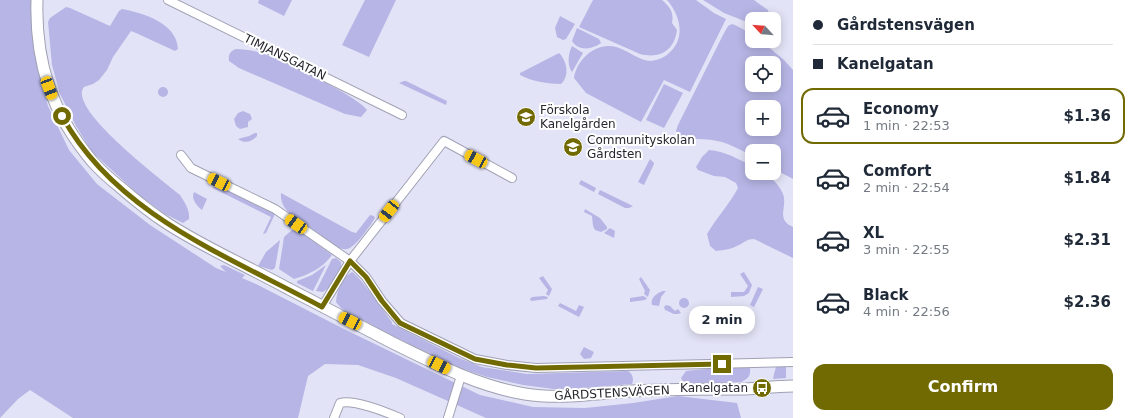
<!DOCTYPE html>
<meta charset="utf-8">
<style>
:root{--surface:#fff;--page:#f6f6f7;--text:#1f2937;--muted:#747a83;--line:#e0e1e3;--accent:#716a03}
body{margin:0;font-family:"DejaVu Sans",sans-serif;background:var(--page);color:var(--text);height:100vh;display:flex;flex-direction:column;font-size:15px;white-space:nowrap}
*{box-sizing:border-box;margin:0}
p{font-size:13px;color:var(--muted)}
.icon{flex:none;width:22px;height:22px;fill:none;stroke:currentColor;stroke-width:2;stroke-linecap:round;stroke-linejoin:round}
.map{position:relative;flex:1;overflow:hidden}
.details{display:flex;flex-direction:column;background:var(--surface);width:340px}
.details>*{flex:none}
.banner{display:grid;align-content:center;height:88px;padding:0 20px;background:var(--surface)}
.needle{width:26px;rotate:296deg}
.controls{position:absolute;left:745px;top:12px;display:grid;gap:8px}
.controls a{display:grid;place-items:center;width:36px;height:36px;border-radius:8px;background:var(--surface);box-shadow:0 2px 10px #0003;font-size:20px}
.end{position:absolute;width:18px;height:18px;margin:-9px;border:5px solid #716a03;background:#fff;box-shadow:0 0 0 2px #fff}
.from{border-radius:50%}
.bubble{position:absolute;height:28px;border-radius:12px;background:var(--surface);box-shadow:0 2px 10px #0003;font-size:13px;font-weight:600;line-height:28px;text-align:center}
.car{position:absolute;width:12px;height:24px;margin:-12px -6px;border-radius:5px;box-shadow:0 0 3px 1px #0007;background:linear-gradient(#f5c518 24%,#345 0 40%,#f5c518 0 76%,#345 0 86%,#f5c518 0)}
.banner b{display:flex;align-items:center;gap:14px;height:38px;font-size:15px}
.banner b+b{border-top:1px solid var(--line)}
.banner i{width:10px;height:10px;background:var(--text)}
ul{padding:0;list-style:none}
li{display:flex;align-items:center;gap:12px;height:56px;margin:0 8px 6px;padding:0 12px;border:2px solid transparent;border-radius:12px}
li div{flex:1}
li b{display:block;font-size:15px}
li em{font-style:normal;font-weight:600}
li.current{border-color:var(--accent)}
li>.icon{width:36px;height:36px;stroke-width:1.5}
.action{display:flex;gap:8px;margin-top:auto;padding:8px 20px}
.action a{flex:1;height:46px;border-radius:12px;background:var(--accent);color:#fff;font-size:16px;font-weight:600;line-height:46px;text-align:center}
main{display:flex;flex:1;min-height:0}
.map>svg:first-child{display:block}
</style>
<main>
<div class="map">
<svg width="793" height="418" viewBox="0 0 793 418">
<rect width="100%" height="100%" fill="#e3e3f7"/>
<path fill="#b6b5e5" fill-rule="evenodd" d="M0 0H31V10L38 68 48 106 69 150 97 184 150 225 216 268 226 272 220 266 224 265 245 275 242 278 256 284 344 329 480 395 533 407 585 408 633 403 678 396 737 403 741 418H486L396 378 358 365 325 364 308 376 298 418H73L30 390 18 399 0 418Z
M259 0H292L284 16 258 3Z
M365 0H396L369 57 342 45Z
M593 0H662C670 7 674 12 672 23L677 30C674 51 660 59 640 54L579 27Z
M667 0H696L714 13 726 19 690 92 664 80 641 122 586 93 574 78C577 59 596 42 616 47 628 50 639 61 651 61 658 60 666 57 670 52 686 37 680 15 667 0Z
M703 0H754L768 10 769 14 767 19H752V24L724 13Z
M66 7 70 8 110 26 119 11 122 9C143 13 177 23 178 49L175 51 136 33 131 31 113 57 107 70 99 80 93 84 84 87C66 108 163 181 180 195 185 203 190 210 189 219L183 223 165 214 139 195 92 152 76 126 60 94 52 65 48 22 50 18Z
M560 16 575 24 566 39 563 40 557 37 555 28Z
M732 24 735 25 752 34V41H761L784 60 793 70V179L774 169V151H752V156C739 149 727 142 712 140 700 138 688 141 678 136L676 131 678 125 723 35 728 26ZM752 63H774V85H752ZM752 107H774V129H752Z
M577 28 599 39 601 43C593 49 579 52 572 41Z
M572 46 583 53 572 72C567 65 568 54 572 46Z
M236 49C248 49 261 52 272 57 288 63 360 98 367 110L361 117 345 114 239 68 229 61C228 55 230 51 236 49Z
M559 53C567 61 570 76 561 84 549 84 530 81 520 75V73L524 71Z
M404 81H406L447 101 446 105 399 83Z
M664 84 683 93 664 128 646 120Z
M158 92a5 5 0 1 1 10 0a5 5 0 1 1-10 0Z
M243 111 250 114 252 119 248 122V127L240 129 236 126 234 119 238 113Z
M255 133H257V136C252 142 245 144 238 139L249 136Z
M709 150C725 151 738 159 752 166V173C756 173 761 172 764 174 772 177 780 186 783 194 788 207 775 219 793 227V258L754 239C747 239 745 242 739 245 732 249 724 250 716 251L710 246 707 234C716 218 729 205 738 188L736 183 725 177 714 176 698 170 696 167 702 157Z
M650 159 654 163V164L644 185 638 182Z
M581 180 596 188 594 192 579 184Z
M214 184 275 214 266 233 263 234 271 217 213 188Z
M600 190 633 206 629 208H625L598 194Z
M194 192 207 199 202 210C196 205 191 199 194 192Z
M281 193 352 232 356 233 370 215 374 216 375 218C370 226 356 247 347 249 342 250 337 247 332 244L288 212C284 207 280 201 281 193Z
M585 209 600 218 607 227V229L601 232 595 230 593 226 592 216 584 212Z
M610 228 615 231 614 238 604 233Z
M292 230H298L332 255C323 268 308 275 294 279L279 269 284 237Z
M280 240 275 268 272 270 258 266 266 252Z
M336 258 341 262C343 271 332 288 323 292L316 291 332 259Z
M326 265 313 291 297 283V281L312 275Z
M352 272C360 276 384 312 392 322V324L459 358 482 367 527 374 628 371C633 374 634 379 632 384L574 389H554L523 385 487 377 460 368 384 332 341 308 336 302C337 291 341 278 352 272Z
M744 272 752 285 749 293 744 296 731 297V292H744L748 286 740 274Z
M543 276 552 289 549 296 546 294 548 290 539 278Z
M641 277 650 290 648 297 644 294 645 291 639 279Z
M758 287 763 289 754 307 750 305Z
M663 291H666L661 297 659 306 652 305C650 298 657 293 663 291Z
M544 296 548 297 547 299 531 301 530 299 532 297Z
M643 296 647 298 645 300 630 302V298Z
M679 303a5 5 0 1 1 10 0a5 5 0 1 1-10 0Z
M560 303 576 311 579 305 584 307 579 317 558 306Z
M666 305 670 306 675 311 678 309 681 313C674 316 671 312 665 310L664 307Z
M584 347 594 352 591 358 584 359 580 354Z
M786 366V378L773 379 774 374 776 367Z
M726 367H746L750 368C751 376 748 379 741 382 726 382 696 387 683 382L681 378 686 371Z"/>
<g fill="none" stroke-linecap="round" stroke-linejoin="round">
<defs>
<path id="minor" d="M168 0 402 115
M181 155 191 168 275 209 350 261 366 277 382 301 401 323 475 359 507 365 536 368 793 362
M322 307 350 261 444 141 512 178
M334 418 340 403C353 399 386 412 400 418
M448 418 461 376"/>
<path id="tertiary" d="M37 0C35 63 52 113 92 161 100 170 110 179 120 187 135 200 151 213 168 224 207 249 249 267 289 289 323 307 358 325 393 343 436 364 477 386 525 394 561 400 597 393 633 391 670 389 708 389 746 389 762 388 777 386 793 386"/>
</defs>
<use href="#minor" stroke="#a0a1b3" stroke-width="10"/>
<use href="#tertiary" stroke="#a0a1b3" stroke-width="13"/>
<use href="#minor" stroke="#fff" stroke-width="8"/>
<use href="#tertiary" stroke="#fff" stroke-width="11"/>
</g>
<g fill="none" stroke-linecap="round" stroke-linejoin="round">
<path stroke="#716a03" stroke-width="5" d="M62 116C116 215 228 256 322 307L350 261 366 277 382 301 400 323 475 359 507 365 536 368 722 364"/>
</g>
<defs>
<symbol id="school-disc" viewBox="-11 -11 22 22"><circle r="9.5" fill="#716a03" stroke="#fff"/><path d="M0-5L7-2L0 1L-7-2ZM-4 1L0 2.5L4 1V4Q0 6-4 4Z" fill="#fff"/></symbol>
<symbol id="bus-disc" viewBox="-11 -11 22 22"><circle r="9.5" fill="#716a03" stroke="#fff"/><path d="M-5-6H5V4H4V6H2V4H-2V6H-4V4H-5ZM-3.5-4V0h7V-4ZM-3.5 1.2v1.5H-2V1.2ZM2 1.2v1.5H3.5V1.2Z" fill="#fff"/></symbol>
</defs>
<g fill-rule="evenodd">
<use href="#school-disc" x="515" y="106" width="22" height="22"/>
<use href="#school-disc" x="562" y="136" width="22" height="22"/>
<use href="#bus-disc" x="751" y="377" width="22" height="22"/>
</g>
<g text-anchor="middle" stroke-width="4" stroke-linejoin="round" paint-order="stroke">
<g font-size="12" fill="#27272f" stroke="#fff">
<text transform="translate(285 57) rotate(26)" y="4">TIMJANSGATAN</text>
<text transform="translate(612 393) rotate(-3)" y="4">GÅRDSTENSVÄGEN</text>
</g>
<g font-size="12" fill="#27272f" stroke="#fff" text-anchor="start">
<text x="540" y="114">Förskola<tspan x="540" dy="14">Kanelgården</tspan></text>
<text x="587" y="144">Communityskolan<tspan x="587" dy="14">Gårdsten</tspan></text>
<text x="748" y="392" text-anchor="end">Kanelgatan</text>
</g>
</g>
</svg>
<div class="controls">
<a><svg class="needle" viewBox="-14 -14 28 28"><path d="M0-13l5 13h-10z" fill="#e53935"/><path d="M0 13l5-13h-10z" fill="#747a83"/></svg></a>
<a><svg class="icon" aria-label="locate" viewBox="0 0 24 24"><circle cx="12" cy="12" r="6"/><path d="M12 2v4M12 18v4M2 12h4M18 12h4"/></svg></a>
<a>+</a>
<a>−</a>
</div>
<i class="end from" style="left:62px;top:116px"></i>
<i class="end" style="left:722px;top:364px"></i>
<div class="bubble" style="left:689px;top:306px;width:66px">2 min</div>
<i class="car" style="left:49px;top:88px;rotate:159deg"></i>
<i class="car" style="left:476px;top:159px;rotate:298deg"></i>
<i class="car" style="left:219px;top:182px;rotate:296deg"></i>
<i class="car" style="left:389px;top:211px;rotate:218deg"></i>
<i class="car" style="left:296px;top:224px;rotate:305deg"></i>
<i class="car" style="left:350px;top:321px;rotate:297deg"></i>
<i class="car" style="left:439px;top:365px;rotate:116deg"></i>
</div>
<section class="details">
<div class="banner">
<b><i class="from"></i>Gårdstensvägen</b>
<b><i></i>Kanelgatan</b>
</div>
<ul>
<li class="current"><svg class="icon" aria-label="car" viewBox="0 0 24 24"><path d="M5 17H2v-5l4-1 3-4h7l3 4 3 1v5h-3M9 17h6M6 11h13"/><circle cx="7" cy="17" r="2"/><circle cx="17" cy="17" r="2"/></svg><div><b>Economy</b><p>1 min · 22:53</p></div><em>$1.36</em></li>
<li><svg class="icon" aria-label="car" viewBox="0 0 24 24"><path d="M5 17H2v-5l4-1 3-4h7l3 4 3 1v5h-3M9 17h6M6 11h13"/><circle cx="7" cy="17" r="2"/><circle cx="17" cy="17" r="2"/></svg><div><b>Comfort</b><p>2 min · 22:54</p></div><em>$1.84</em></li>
<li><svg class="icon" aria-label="car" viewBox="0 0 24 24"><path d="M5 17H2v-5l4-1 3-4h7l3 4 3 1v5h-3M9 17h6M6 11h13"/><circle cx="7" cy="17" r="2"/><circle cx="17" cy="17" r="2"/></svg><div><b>XL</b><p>3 min · 22:55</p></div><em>$2.31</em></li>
<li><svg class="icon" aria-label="car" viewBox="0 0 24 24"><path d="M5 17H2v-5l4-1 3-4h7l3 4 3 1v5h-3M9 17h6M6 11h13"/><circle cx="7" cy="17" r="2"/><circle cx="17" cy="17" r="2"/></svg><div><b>Black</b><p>4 min · 22:56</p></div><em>$2.36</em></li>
</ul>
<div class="action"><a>Confirm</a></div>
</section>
</main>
